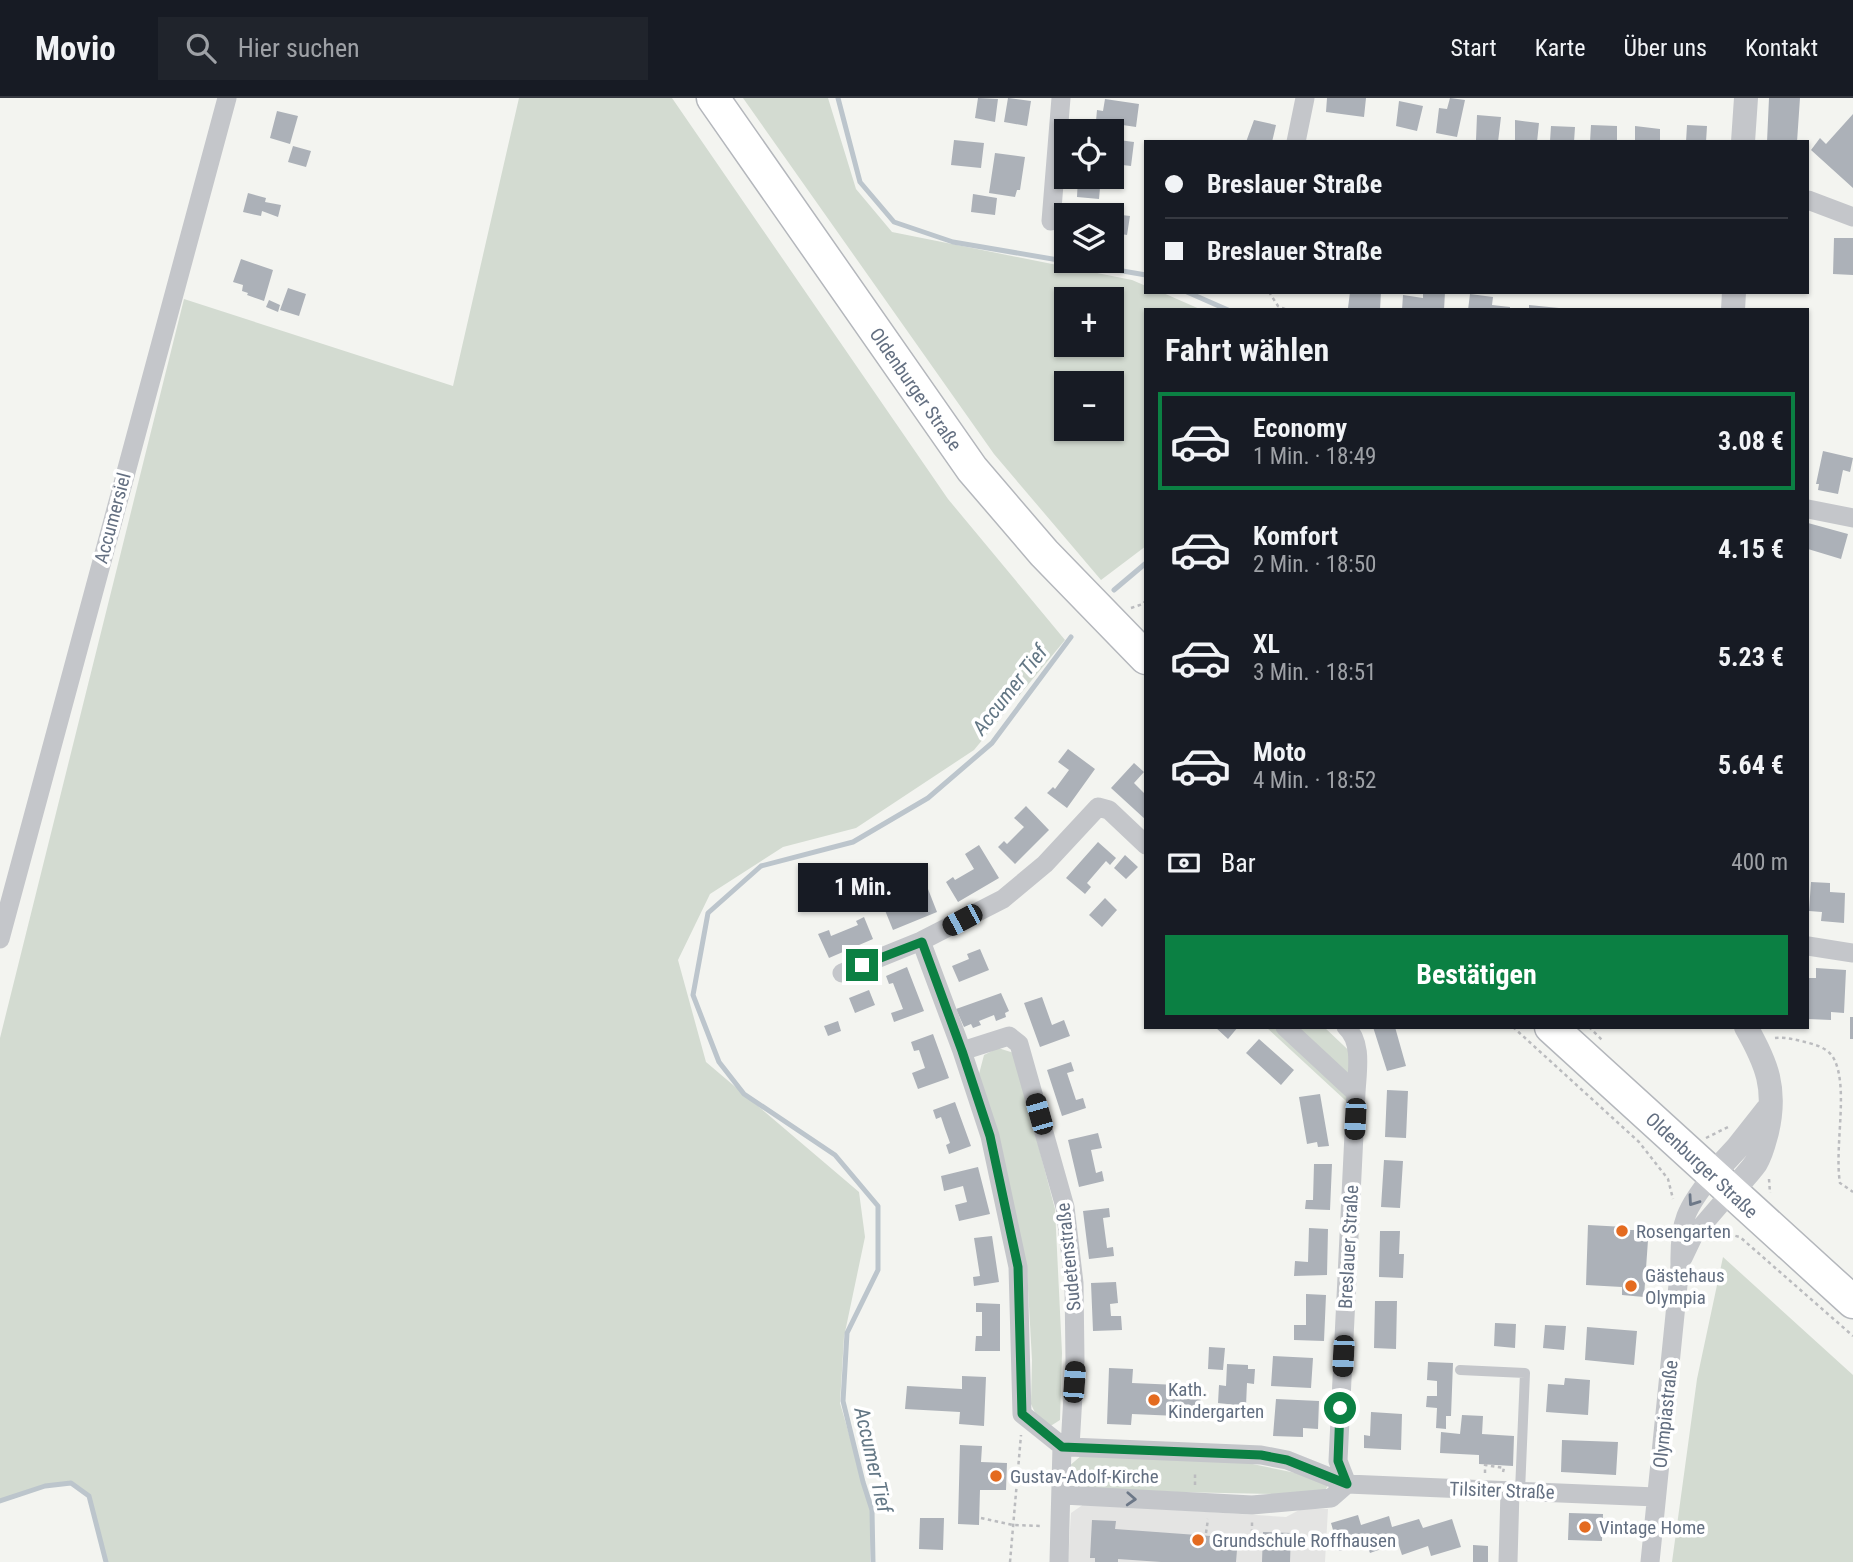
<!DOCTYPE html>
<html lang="de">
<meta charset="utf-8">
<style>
:root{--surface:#171b24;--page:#20242c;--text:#f1f3f6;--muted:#9ea1a6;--line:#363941;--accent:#0b8043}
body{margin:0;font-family:"Roboto Condensed",sans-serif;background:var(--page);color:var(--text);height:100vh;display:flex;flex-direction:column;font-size:26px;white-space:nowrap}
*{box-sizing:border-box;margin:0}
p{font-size:23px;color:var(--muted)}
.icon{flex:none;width:38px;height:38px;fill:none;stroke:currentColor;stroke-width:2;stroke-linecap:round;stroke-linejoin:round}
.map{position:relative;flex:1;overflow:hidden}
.sheet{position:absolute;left:1144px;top:210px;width:665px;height:721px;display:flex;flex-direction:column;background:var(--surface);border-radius:0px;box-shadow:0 2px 5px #0004}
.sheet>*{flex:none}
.banner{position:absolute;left:1144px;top:42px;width:665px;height:154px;border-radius:0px;box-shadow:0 2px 5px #0004;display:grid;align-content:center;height:154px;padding:0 21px;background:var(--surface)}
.tools{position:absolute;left:1054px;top:21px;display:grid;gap:14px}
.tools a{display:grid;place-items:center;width:70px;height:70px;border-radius:0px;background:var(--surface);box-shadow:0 2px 5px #0004;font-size:35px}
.end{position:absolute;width:32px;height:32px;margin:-16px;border:9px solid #0b8043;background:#fff;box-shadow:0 0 0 4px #fff}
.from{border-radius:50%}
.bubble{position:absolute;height:49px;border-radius:0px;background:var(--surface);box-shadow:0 2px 5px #0004;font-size:23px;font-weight:700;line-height:49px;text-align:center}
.car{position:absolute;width:21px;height:42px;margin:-21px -10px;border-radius:9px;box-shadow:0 0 5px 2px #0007;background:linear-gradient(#222 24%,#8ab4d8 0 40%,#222 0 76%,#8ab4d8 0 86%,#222 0)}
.banner b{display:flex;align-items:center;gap:24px;height:66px;font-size:26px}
.banner b+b{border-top:2px solid var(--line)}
.banner i{width:18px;height:18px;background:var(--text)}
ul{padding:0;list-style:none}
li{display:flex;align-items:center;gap:21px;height:98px;margin:0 14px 10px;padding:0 7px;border:4px solid transparent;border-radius:0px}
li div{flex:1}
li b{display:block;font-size:26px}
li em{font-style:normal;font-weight:700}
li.on{border-color:var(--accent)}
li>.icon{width:63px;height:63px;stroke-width:1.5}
h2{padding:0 21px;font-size:32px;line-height:84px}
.pay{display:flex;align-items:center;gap:18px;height:77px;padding:0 21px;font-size:26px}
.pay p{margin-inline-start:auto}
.button{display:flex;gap:14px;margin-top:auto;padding:14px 21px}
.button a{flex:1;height:80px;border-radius:0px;background:var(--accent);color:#fff;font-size:28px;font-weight:700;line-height:80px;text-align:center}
header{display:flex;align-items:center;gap:42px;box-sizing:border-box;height:98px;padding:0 35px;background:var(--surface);border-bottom:2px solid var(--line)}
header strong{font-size:33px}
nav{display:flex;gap:38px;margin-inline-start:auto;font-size:24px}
.search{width:490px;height:63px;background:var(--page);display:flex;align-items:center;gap:18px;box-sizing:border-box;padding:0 24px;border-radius:0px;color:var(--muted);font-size:26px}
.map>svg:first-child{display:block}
</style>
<header>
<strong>Movio</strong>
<div class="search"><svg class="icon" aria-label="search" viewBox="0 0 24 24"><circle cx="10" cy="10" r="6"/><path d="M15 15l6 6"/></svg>Hier suchen</div>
<nav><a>Start</a><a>Karte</a><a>Über uns</a><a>Kontakt</a></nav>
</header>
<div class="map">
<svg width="1853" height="1464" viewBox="0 0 1853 1464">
<rect width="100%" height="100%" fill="#f3f4f0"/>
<path fill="#e4e4e3" d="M1084 1406 1286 1419 1303 1410 1328 1411 1325 1464H1068L1071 1415Z"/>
<path fill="#d3dbd1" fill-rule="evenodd" d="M519 0H672L948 401 1065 542 974 652 856 730 783 749 710 796 678 862 706 964 859 1094 865 1139 844 1239 840 1305 871 1412 870 1464H106L89 1398 71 1385 45 1388 0 1403V940L184 201 453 288Z
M743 0H828L856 91 892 134 1132 182 1146 188V194H1161L1202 212H1146V448L1101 482 994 356ZM1066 201H1111V247H1066ZM1066 285H1111V331H1066Z
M1266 929H1324L1361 964 1358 1014Z
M998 950 1014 955 1055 1111 1062 1255 1060 1322 1049 1329 1038 1321 1031 1306 1032 1262 1027 1172 979 976 984 957Z
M1723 1159 1853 1277V1464H1672L1697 1281Z
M1082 1357 1233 1362 1296 1375 1328 1387 1325 1393 1275 1396 1082 1392C1071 1387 1067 1382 1068 1369Z"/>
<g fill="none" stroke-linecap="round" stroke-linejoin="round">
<path stroke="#bcc5cc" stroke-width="5" d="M838 0 860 84 894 124 953 144 1146 177
M1187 194 1228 212
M1114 492 1146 465
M0 1403 45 1388 71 1385 89 1398 106 1464
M873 1464 872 1412 863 1384 843 1303 847 1235 878 1172V1108L835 1057 744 996 719 964 693 897 708 815 761 768 853 744 928 700 992 645 1071 539"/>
</g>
<path fill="#acb1b8" d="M978 0 998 1 995 24 975 20Z
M1008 0 1031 3 1027 28 1004 24Z
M1327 0H1366L1364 19 1326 14Z
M1450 0 1465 2 1457 39 1436 35 1439 10 1447 11Z
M1769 0H1800L1797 44H1767Z
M1105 1 1139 6 1136 29 1096 23 1097 12 1103 13Z
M1399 3 1423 8 1417 33 1396 28Z
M277 13 298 18 290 46 270 40Z
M1853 16V90L1811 52 1820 40 1826 46Z
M1477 17 1501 19 1498 44 1476 42Z
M1254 22 1276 27 1272 44H1246Z
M1515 22 1539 25 1537 44H1515Z
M1591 27 1617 28V44H1590Z
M1687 27 1707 28 1706 44H1686Z
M1551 28 1575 29 1574 44 1550 43Z
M1635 28 1660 31V44H1635Z
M1111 41 1134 44 1131 68 1114 66 1113 74Z
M954 42 984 45 981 70 951 67Z
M293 48 311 53 306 69 288 64Z
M995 55 1025 59 1020 92H1017L1015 99 989 95Z
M1078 79H1101L1099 101 1077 99Z
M248 95 266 100 265 104 281 107 278 119 262 113 261 118 243 114Z
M973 96 997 100 995 117 971 114Z
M1097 114 1130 118 1127 137 1115 135V143L1111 142V117H1097Z
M1834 140H1853V177L1833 176Z
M241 161 273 172 264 203 247 197 248 195 242 193 243 187 233 184Z
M288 190 306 196 299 218 280 212Z
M1350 194H1381L1380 212 1348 210Z
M1423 194H1445L1444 212H1402L1403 197 1423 200Z
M1470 196 1493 199 1492 207 1510 209V212H1468Z
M269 202 280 207 278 214 266 209Z
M1529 207 1559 210V212H1529Z
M1823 353 1853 360 1850 374 1843 372 1838 396 1818 392 1819 386H1816Z
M1808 425 1848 436 1841 461 1808 451Z
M1068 651 1095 671 1067 710 1047 695 1053 689 1055 691 1069 672 1058 664Z
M1134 665 1144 674 1134 685 1146 697V722L1111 690Z
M1026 708 1049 732 1015 766 998 749 1004 743 1007 746 1024 729 1014 720Z
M1098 744 1116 760 1110 767 1106 763 1087 785 1091 789 1085 796 1066 780Z
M979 747 999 780 958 804 946 784 953 779 955 782 974 771 965 756Z
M1125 757 1138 769 1126 781 1114 770Z
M1811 784 1830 785V794L1845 795 1844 825 1821 823 1822 814 1809 813Z
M928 791 937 814 893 832 882 805 891 802 894 811 921 800 919 795Z
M1105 800 1117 812 1102 829 1089 817Z
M864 819 873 841 829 860 818 836 829 832 831 838 858 827 856 823Z
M980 851 989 872 959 884 952 868 969 861 967 856Z
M907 869 924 913 894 924 891 915 903 911 893 885 889 886 886 878Z
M1816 870 1846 872 1844 915 1831 914V922L1808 921V880H1816Z
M869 892 875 907 855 915 849 900Z
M1001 895 1009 913 1005 915 1006 919 996 923 994 917 979 923 981 927 973 930 971 926 964 929 956 911Z
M1042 899 1052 927 1064 922 1070 938 1040 949 1024 905Z
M1850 919H1853V941H1850Z
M838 923 841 933 828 938 824 928Z
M1215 929H1238L1228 941Z
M1373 929H1395L1406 968 1387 973Z
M933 936 949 980 918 991 912 975 925 970 919 952 914 953 911 944Z
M1259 941 1294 972 1281 987 1246 955Z
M1071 964 1074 973 1067 975 1076 1002 1083 1000 1086 1010 1062 1018 1047 972Z
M1387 992 1408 993 1406 1040 1385 1039Z
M1320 996 1329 1048 1318 1049 1317 1044 1307 1046 1299 999Z
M955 1004 971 1048 949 1056 946 1047 950 1045 945 1031 941 1019 936 1021 933 1012Z
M1098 1035 1102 1050 1091 1052 1096 1075 1102 1073 1104 1083 1079 1089 1068 1042Z
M1384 1062 1403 1063 1400 1110 1381 1109Z
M1314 1066H1332L1330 1112 1305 1111 1306 1102H1313Z
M978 1069 990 1116 959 1123 955 1107 967 1104 963 1088 944 1093 941 1078Z
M1109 1110 1110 1119 1103 1120 1107 1150 1113 1149 1114 1158 1089 1161 1083 1113Z
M1588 1127 1625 1129 1628 1132H1637L1648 1142 1644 1199 1622 1197V1189L1586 1187Z
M1309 1130 1328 1131 1327 1177 1294 1178 1295 1163 1308 1164Z
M1380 1133H1400L1399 1156H1404L1403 1180 1379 1179Z
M992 1138 999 1184 974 1188 973 1179 980 1178 974 1140Z
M1116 1184 1118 1205 1110 1206 1111 1218H1121L1122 1232 1093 1233 1091 1185Z
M1306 1196 1326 1197 1324 1243 1294 1242V1227H1306Z
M1375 1203H1397L1396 1251 1374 1250Z
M976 1205 1000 1206V1253H975L976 1238H982V1214H976Z
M1495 1225 1516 1226 1515 1250 1494 1248Z
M1545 1227 1566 1228 1564 1252 1543 1250Z
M1587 1229 1637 1233 1634 1267 1585 1262Z
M1209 1249 1225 1250 1223 1272 1208 1271Z
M1273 1258 1313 1260 1311 1290 1271 1288Z
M1428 1264 1453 1265 1451 1318H1446V1331L1436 1330 1437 1310 1426 1309 1427 1298H1437V1283L1427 1282Z
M1227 1266 1248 1267V1271H1255L1254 1286 1247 1285 1246 1308 1218 1305 1219 1287 1226 1288Z
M1109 1270 1133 1271 1132 1285 1201 1288 1200 1319 1132 1316 1131 1327 1107 1326Z
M962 1278 986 1279 984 1328 959 1326 960 1314 905 1311 907 1288 962 1291Z
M1565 1280 1590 1282 1588 1317 1546 1314 1548 1286 1564 1287Z
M1276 1301 1319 1303 1318 1331 1303 1330V1339L1273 1338Z
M1371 1314 1402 1316 1401 1352 1364 1350V1337L1370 1338Z
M1462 1317 1483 1318 1482 1336 1514 1338 1513 1368 1479 1366V1357L1440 1355 1441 1334 1460 1336Z
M1562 1342 1618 1344 1616 1377 1561 1374Z
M960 1347 982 1348 981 1364 1007 1365 1006 1392H980L979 1427 958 1426Z
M1569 1415 1603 1416 1602 1443 1568 1442Z
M1358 1417 1361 1427 1389 1418 1392 1429 1419 1421 1423 1430 1452 1421 1461 1449 1431 1458 1428 1448 1402 1457 1398 1445 1370 1455 1366 1445 1339 1453 1331 1425Z
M920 1420H944L943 1452 919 1451Z
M1092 1422 1116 1423 1115 1431 1238 1440 1236 1464H1161L1118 1461V1464H1095V1460H1090Z
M1263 1434 1291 1435 1290 1464H1262Z
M1473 1447 1488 1448V1464H1473Z"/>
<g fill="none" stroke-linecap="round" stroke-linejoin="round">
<defs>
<path id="primary" d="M713 0 972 371 1044 455 1146 560
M1551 929 1853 1204"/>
</defs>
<use href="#primary" stroke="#b4b7bc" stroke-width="35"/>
<path stroke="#bbbcbf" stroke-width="2.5" stroke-dasharray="3.5 3.5" stroke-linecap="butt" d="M1269 194 1278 208 1287 212
M1131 510 1143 506 1146 502
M1513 929 1639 1044 1668 1081 1673 1101
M1589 929 1603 943
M1775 940C1784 939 1792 941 1801 943 1813 946 1828 949 1834 961 1849 990 1834 1049 1840 1085L1853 1094
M1706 1040 1728 1029
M1769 1081 1770 1095
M1723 1132 1728 1136 1740 1139 1853 1238
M1485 1375V1367L1504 1370 1503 1374
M1195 1387V1373
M981 1420 1013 1427 1043 1428
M1206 1435 1208 1421
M1252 1442V1424
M1010 1464 1021 1337"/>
<path stroke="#c4c6ca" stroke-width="10" d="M1460 1272 1525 1275 1520 1393"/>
<path stroke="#c4c6ca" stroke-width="19" d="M1296 44 1305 0
M1808 102 1853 119
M1051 123 1061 0
M1808 411 1853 420
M0 841 227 0
M921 843 962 953 990 1038 1018 1169 1022 1316 1062 1348
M1808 848 1853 855
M842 875 921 843 1003 801 1045 766 1098 709 1109 712 1146 747
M1285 929 1356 995 1338 1363 1347 1386
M1346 929C1363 944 1357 974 1356 995
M962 953 1009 938 1019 946 1065 1109 1074 1185 1075 1263 1070 1349 1062 1348
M1683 1160 1694 1137 1731 1094
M1070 1349 1261 1357 1287 1362 1347 1386 1656 1399
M1063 1397 1252 1407 1331 1400 1347 1386
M1059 1464 1062 1348
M1508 1464 1510 1393
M1650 1464 1680 1167C1679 1122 1686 1112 1712 1077"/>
<path stroke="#c4c6ca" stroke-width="24" d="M1743 44 1746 0
M1733 212 1734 194
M1712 1077 1737 1050 1767 1012
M1731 1094C1739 1085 1749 1075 1756 1065 1762 1055 1764 1045 1767 1034 1777 991 1767 966 1746 929"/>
<use href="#primary" stroke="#fff" stroke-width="32"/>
</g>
<defs><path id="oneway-chevron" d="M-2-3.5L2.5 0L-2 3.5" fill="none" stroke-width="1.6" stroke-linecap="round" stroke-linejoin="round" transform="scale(1.75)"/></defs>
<g stroke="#6d7888">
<use href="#oneway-chevron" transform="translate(1693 1103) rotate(125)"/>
<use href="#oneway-chevron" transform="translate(1131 1401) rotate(3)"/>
</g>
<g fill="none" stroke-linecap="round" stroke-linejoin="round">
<path stroke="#0b8043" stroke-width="9" d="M862 867 922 844 962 953 990 1038 1018 1169 1022 1316 1062 1349 1261 1357 1287 1362 1347 1386 1338 1363 1340 1310"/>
</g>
<g fill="#e46b20" stroke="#fff" stroke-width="2.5">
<circle cx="1622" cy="1133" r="7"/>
<circle cx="1631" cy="1188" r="7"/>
<circle cx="1154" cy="1302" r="7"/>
<circle cx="996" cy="1378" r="7"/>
<circle cx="1585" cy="1429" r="7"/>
<circle cx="1198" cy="1442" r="7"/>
</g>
<g text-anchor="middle" stroke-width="7" stroke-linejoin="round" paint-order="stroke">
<g font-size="19" fill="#636f81" stroke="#fff">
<text transform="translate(916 291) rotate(55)" y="7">Oldenburger Straße</text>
<text transform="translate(112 420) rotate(-75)" y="7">Accumersiel</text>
<text transform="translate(1702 1067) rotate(43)" y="7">Oldenburger Straße</text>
<text transform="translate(1348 1149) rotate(-87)" y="7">Breslauer Straße</text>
<text transform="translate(1068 1159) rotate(-96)" y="7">Sudetenstraße</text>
<text transform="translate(1665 1316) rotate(-84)" y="7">Olympiastraße</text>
<text transform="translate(1502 1392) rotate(2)" y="7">Tilsiter Straße</text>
</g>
<g font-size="19" fill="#636f81" stroke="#fff" text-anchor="start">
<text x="1636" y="1140">Rosengarten</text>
<text x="1645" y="1184">Gästehaus<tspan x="1645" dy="22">Olympia</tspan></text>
<text x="1168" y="1298">Kath.<tspan x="1168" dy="22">Kindergarten</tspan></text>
<text x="1010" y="1385">Gustav-Adolf-Kirche</text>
<text x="1599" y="1436">Vintage Home</text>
<text x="1212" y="1449">Grundschule Roffhausen</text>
</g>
<g font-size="21" font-style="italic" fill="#637785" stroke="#fff">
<text transform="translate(1010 592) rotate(-52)" y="7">Accumer Tief</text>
<text transform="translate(873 1362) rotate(77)" y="7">Accumer Tief</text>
</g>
</g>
</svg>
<div class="tools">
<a><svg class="icon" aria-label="locate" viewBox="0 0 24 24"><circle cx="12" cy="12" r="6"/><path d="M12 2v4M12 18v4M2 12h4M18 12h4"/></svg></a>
<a><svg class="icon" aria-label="layers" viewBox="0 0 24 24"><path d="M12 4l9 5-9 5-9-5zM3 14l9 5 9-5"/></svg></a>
<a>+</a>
<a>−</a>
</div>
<i class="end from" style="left:1340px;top:1310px"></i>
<i class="end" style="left:862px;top:867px"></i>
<div class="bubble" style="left:798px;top:765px;width:130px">1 Min.</div>
<i class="car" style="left:962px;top:822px;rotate:242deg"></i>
<i class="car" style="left:1039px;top:1016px;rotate:344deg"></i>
<i class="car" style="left:1355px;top:1021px;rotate:183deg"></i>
<i class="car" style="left:1343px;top:1258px;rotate:183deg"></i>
<i class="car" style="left:1074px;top:1284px;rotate:4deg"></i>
<div class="banner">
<b><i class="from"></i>Breslauer Straße</b>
<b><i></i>Breslauer Straße</b>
</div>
<section class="sheet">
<h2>Fahrt wählen</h2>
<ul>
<li class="on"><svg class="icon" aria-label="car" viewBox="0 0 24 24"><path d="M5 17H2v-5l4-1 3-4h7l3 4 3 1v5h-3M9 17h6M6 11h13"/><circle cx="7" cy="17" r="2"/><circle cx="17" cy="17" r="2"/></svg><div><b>Economy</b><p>1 Min. · 18:49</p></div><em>3.08 €</em></li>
<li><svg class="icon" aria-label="car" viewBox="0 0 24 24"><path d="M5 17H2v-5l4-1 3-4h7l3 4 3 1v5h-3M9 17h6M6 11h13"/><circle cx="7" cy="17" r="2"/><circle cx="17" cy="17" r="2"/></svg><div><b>Komfort</b><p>2 Min. · 18:50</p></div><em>4.15 €</em></li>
<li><svg class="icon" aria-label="car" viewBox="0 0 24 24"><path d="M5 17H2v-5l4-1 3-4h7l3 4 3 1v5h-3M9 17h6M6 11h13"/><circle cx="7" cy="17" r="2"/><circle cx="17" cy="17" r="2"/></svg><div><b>XL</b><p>3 Min. · 18:51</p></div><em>5.23 €</em></li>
<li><svg class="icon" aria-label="car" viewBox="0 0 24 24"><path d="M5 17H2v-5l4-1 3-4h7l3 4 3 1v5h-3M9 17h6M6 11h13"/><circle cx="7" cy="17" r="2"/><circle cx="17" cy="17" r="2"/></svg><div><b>Moto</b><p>4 Min. · 18:52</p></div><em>5.64 €</em></li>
</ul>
<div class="pay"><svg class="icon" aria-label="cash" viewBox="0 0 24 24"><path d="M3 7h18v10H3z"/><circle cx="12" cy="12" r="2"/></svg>Bar<p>400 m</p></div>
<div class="button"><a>Bestätigen</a></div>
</section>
</div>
